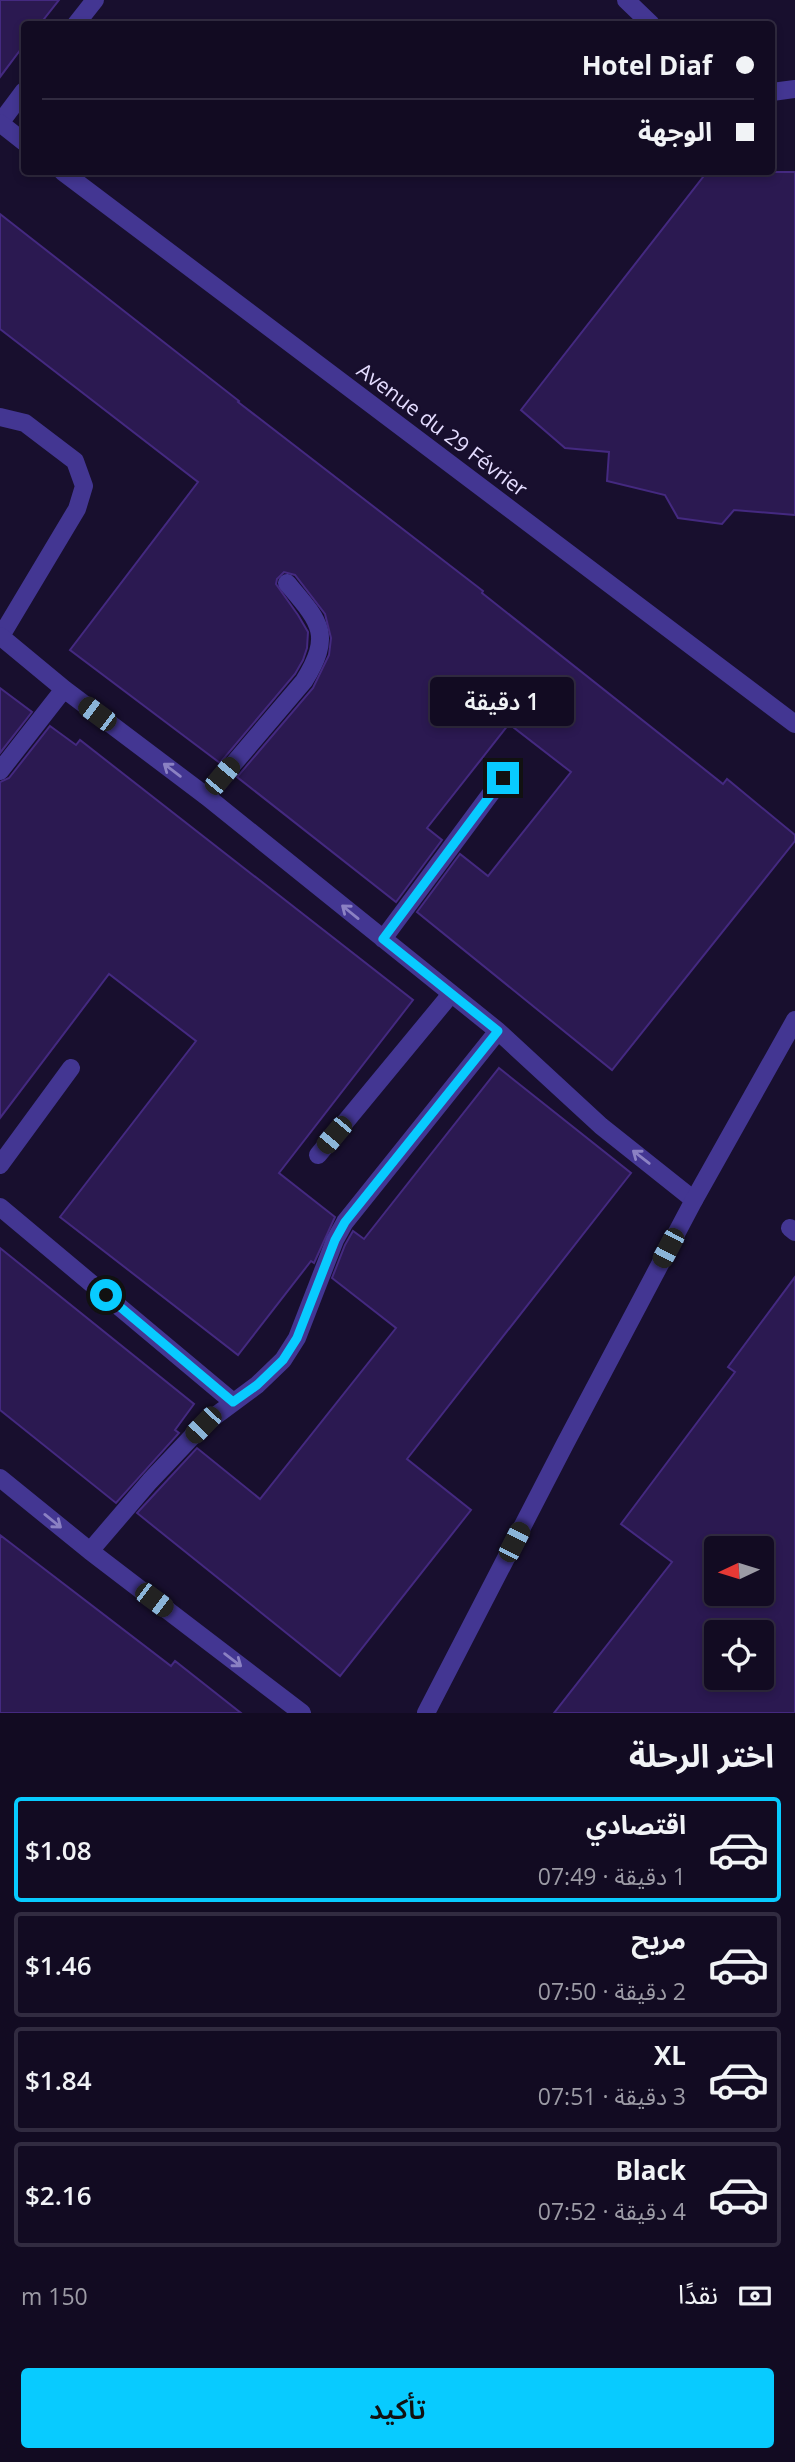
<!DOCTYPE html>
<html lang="ar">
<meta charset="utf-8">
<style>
:root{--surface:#120b22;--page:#1b142a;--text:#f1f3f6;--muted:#9c9ba5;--line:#312b40;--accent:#08cbff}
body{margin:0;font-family:"Open Sans","Noto Sans Arabic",sans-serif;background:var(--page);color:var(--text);direction:rtl;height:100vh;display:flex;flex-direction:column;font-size:26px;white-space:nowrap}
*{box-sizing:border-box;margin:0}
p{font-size:23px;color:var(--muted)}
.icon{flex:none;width:38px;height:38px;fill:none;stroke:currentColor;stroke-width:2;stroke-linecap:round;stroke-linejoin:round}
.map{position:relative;height:1713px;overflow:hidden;direction:ltr}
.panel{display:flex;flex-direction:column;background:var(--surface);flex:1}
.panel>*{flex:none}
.hud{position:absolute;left:21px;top:21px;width:754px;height:154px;border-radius:7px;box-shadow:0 4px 10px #0003,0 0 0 2px var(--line);direction:rtl;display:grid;align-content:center;height:154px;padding:0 21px;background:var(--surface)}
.needle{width:46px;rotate:266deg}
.buttons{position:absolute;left:704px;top:1536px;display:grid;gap:14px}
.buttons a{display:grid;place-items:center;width:70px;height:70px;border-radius:7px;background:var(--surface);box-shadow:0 4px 10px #0003,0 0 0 2px var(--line);font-size:35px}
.end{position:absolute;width:32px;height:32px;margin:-16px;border:9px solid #08cbff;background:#111;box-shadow:0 0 0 4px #111}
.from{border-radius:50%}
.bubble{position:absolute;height:49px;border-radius:7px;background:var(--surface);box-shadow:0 4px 10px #0003,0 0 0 2px var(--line);font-size:23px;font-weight:600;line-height:49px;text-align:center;direction:rtl}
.car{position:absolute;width:21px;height:42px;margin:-21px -10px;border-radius:9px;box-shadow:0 0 5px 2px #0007;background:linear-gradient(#222 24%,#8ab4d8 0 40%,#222 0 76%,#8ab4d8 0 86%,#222 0)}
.hud b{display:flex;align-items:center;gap:24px;height:66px;font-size:26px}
.hud b+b{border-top:2px solid var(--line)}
.hud i{width:18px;height:18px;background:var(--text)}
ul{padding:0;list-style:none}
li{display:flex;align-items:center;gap:21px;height:105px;margin:0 14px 10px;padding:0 7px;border:4px solid var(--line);border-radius:7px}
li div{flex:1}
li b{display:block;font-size:26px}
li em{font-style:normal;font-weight:600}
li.on{border-color:var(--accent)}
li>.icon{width:63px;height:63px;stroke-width:1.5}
h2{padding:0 21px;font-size:32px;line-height:84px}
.pay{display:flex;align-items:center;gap:18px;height:77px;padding:0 21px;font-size:26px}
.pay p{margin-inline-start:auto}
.action{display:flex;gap:14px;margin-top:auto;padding:14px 21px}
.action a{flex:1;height:80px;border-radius:7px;background:var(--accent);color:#111;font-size:28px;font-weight:600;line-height:80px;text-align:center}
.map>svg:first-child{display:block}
</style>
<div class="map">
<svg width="795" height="1713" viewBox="0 0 795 1713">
<rect width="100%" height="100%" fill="#180f2e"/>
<path fill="#2b1951" stroke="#442980" stroke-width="2" fill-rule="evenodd" d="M0 0H59L40 24H24V45L0 77Z
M707 172H795V515L734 510 722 524 678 518 665 495 607 481 609 452 565 448 521 410Z
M0 214 239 401 238 402 483 591 482 593 723 784 727 779 795 835V841L612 1070 417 912 460 854 488 876 571 772 509 724 427 828 442 840 396 902 237 777 313 688 329 655 331 638 325 614 295 575 284 572 277 579 276 584 298 615 308 632 307 648 303 660 295 674 220 763 70 650 198 482 0 329Z
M0 688 32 712 0 753Z
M50 726 76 745 80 740 413 1000 279 1173 335 1217 314 1263 311 1261 238 1355 60 1217 196 1041 109 974 0 1118V782L9 778Z
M499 1068 631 1173 407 1459 471 1510 340 1676 137 1513 197 1448 260 1499 396 1328 332 1278 345 1245 353 1231 364 1239Z
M0 1248 194 1404 175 1430 179 1433 116 1503 0 1410Z
M795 1277V1713H554L672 1562 621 1524 735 1372 728 1367ZM716 1549H761V1594H716ZM716 1633H761V1678H716Z
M0 1535 171 1666 175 1661 241 1713H0Z"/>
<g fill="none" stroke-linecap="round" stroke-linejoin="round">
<path stroke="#433692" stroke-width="18" d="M0 417 25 423 75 461 84 486 77 509 1 636
M206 796 304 681C333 634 320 622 287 583
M318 1155 451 994
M0 1165 71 1068"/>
<path stroke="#433692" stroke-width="18" d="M626 0 651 24
M76 24 95 0
M772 92 795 89
M0 123 24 91
M0 636 64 689 206 796 498 1031 601 1126 694 1200
M0 771 64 689
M383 939 503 777
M0 1207 233 1402
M790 1228 795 1232
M0 1478 90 1551 302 1713
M90 1551 150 1481 203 1425 257 1385 283 1360 297 1338 335 1240 345 1222 498 1031"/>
<path stroke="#433692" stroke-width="18" d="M0 123 24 142
M63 172 795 724
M426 1713 565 1444 694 1200 795 1020"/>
</g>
<defs><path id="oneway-shaft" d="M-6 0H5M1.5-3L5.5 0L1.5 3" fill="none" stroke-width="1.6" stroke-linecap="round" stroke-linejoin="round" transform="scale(1.75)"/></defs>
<g stroke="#8b81c3">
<use href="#oneway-shaft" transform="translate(172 770) rotate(-143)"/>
<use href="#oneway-shaft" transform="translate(350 912) rotate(-141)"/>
<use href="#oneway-shaft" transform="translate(641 1157) rotate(-142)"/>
<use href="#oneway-shaft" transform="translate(53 1521) rotate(39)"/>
<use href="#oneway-shaft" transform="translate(233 1660) rotate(37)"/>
</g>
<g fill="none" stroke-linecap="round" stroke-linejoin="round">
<path stroke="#08cbff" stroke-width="9" d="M106 1295 233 1402 257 1385 283 1360 297 1338 335 1240 345 1222 498 1031 383 939 503 778"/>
</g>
<g text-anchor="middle" stroke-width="5" stroke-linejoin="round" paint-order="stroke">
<g font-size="21" fill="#e4dcff" stroke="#180f2e">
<text transform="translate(442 430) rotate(37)" y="7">Avenue du 29 Février</text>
</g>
</g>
</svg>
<div class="buttons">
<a><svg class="needle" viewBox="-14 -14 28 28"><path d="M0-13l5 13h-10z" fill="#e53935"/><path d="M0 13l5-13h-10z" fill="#9c9ba5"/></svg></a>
<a><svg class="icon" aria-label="locate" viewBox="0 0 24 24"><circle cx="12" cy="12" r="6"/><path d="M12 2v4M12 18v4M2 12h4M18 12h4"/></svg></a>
</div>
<i class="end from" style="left:106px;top:1295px"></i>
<i class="end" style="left:503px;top:778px"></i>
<div class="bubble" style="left:430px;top:677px;width:144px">1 دقيقة</div>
<i class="car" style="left:97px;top:714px;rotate:307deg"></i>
<i class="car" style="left:222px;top:776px;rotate:40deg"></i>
<i class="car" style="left:334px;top:1135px;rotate:220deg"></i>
<i class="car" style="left:668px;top:1248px;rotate:208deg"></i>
<i class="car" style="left:203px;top:1425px;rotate:224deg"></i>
<i class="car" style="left:514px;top:1542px;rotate:27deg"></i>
<i class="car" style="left:154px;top:1600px;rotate:127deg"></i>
<div class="hud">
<b><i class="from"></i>Hotel Diaf</b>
<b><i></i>الوجهة</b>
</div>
</div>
<section class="panel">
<h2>اختر الرحلة</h2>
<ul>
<li class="on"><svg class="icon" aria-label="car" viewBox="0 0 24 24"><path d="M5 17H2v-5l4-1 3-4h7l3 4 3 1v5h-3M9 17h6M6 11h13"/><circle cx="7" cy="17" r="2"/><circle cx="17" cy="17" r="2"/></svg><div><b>اقتصادي</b><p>1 دقيقة · 07:49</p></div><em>$1.08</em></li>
<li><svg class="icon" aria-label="car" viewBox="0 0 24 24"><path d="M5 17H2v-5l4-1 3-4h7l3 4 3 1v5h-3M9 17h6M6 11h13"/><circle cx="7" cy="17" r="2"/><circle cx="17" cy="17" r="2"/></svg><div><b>مريح</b><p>2 دقيقة · 07:50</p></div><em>$1.46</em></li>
<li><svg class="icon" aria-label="car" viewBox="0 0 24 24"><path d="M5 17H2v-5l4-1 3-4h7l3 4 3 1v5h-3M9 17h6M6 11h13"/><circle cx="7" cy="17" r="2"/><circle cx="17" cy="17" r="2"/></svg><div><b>XL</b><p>3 دقيقة · 07:51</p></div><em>$1.84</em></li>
<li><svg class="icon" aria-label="car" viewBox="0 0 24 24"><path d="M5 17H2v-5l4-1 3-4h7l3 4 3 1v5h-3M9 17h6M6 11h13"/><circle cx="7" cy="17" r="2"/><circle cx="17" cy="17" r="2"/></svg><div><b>Black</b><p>4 دقيقة · 07:52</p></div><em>$2.16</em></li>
</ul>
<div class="pay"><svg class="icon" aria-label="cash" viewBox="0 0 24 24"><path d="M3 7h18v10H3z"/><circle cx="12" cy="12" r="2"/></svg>نقدًا<p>150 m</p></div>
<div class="action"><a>تأكيد</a></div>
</section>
